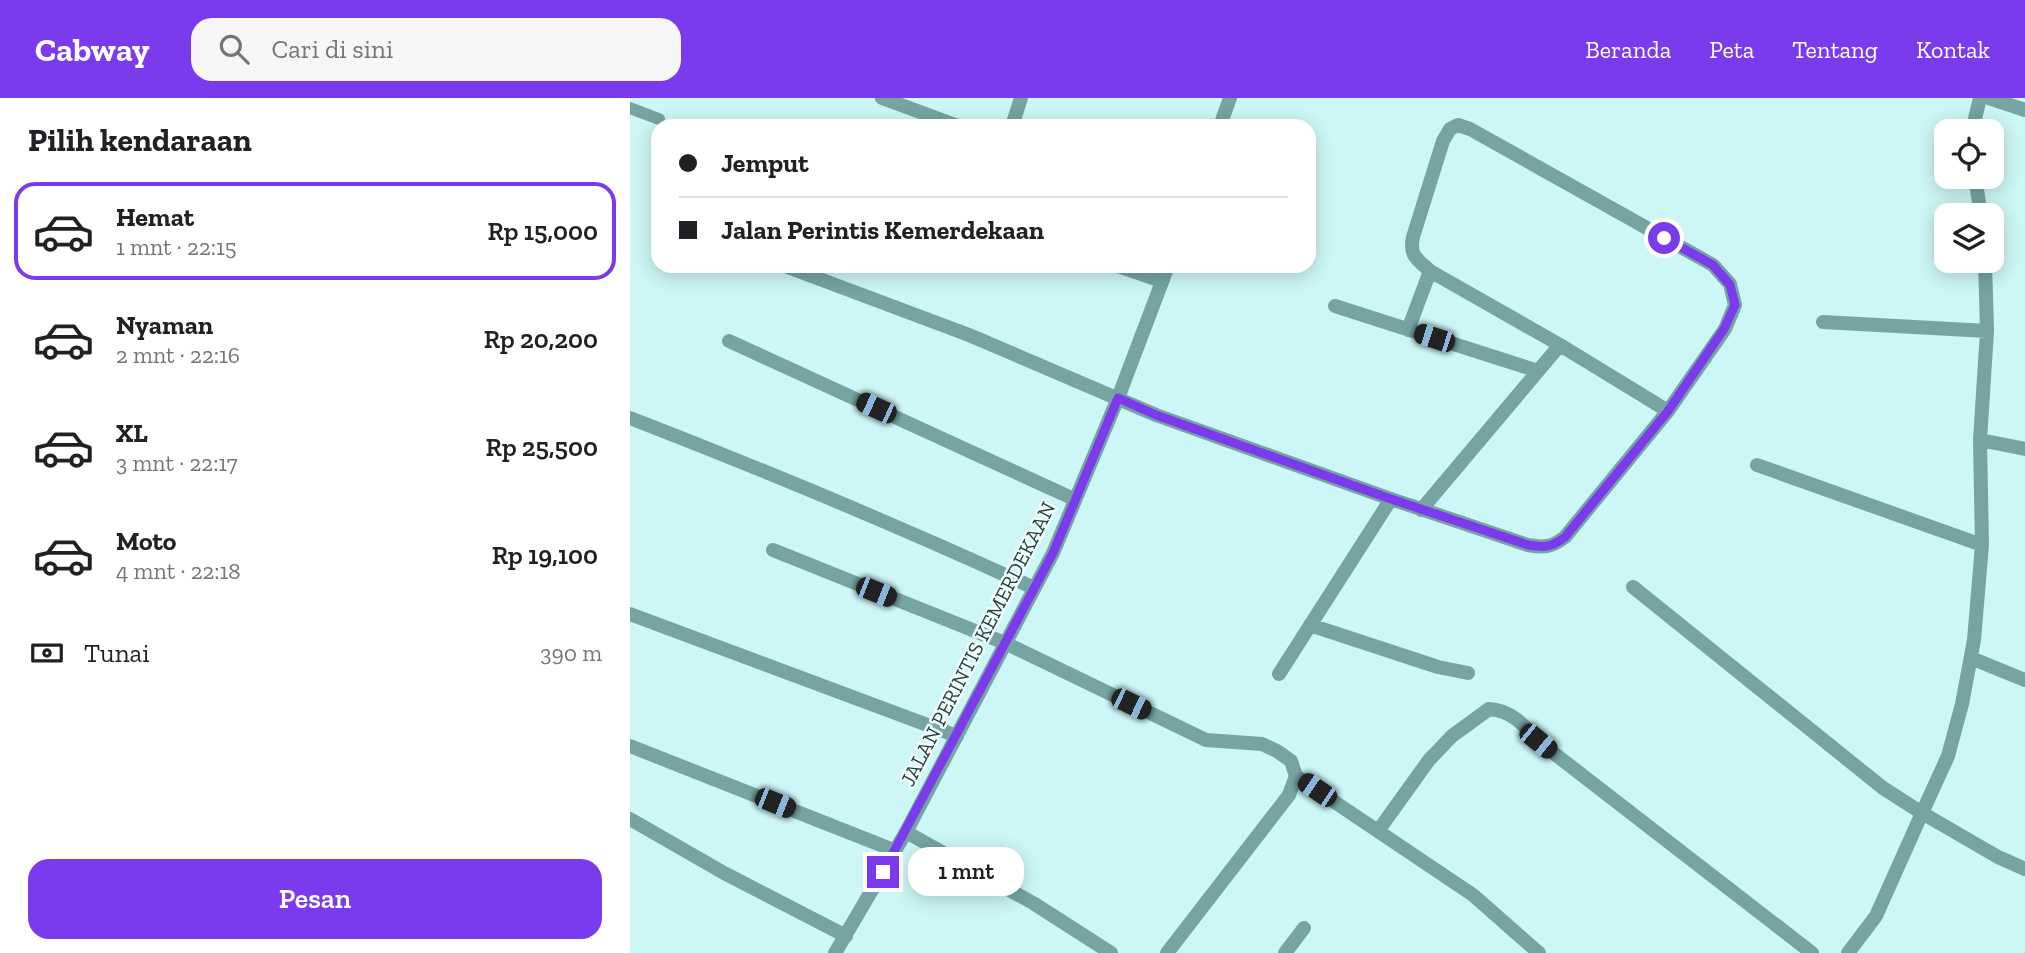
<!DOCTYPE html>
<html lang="id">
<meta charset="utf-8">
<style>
:root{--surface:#fff;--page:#f6f6f6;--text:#202124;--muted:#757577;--line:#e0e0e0;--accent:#7c3aed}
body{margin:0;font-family:"Zilla Slab",serif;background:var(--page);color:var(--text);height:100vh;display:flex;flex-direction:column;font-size:26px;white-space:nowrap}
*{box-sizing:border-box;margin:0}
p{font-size:23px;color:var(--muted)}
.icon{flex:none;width:38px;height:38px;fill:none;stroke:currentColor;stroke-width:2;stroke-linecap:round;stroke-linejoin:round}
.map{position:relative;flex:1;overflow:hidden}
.details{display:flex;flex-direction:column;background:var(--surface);width:630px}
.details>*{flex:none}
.top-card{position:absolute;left:21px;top:21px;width:665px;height:154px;border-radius:21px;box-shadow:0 4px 18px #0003;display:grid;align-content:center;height:154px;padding:0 28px;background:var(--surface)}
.controls{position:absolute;left:1304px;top:21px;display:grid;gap:14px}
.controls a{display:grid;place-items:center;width:70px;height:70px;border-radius:14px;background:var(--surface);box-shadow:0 4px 18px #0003;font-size:35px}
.end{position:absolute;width:32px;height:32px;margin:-16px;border:9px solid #7c3aed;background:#fff;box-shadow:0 0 0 4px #fff}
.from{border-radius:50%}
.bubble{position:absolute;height:49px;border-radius:21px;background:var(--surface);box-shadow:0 4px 18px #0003;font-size:23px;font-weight:600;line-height:49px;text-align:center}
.car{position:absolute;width:21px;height:42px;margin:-21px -10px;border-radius:9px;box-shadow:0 0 5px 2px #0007;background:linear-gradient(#222 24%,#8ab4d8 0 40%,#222 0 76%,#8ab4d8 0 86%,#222 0)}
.top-card b{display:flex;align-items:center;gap:24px;height:66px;font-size:26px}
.top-card b+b{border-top:2px solid var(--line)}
.top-card i{width:18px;height:18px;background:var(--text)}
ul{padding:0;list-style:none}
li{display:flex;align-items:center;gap:21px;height:98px;margin:0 14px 10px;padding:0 14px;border:4px solid transparent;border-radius:21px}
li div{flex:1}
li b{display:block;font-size:26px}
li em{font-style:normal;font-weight:600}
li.active{border-color:var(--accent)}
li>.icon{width:63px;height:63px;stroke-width:1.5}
h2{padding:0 28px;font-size:32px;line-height:84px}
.pay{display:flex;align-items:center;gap:18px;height:77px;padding:0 28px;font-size:26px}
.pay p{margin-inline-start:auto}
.action{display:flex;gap:14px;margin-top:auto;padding:14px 28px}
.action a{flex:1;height:80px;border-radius:21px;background:var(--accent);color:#fff;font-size:28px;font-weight:600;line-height:80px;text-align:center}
header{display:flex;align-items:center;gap:42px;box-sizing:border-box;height:98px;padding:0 35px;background:var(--accent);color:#fff}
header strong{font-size:33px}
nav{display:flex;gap:38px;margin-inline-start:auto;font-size:24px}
.search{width:490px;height:63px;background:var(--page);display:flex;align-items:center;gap:18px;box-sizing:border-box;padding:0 24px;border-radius:21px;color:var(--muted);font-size:26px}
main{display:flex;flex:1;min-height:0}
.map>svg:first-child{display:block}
</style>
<header>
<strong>Cabway</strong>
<div class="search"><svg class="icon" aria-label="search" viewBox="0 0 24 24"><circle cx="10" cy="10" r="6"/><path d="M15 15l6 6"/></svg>Cari di sini</div>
<nav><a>Beranda</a><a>Peta</a><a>Tentang</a><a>Kontak</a></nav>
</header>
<main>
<section class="details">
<h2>Pilih kendaraan</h2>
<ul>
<li class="active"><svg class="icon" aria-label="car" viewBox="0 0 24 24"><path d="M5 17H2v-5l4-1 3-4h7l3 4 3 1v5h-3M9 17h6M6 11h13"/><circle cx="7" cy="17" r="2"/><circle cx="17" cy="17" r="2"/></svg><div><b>Hemat</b><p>1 mnt · 22:15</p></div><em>Rp 15,000</em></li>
<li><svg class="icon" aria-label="car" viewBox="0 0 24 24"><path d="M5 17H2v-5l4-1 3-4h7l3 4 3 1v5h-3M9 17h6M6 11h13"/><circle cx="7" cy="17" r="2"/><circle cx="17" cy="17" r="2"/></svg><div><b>Nyaman</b><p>2 mnt · 22:16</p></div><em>Rp 20,200</em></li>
<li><svg class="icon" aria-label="car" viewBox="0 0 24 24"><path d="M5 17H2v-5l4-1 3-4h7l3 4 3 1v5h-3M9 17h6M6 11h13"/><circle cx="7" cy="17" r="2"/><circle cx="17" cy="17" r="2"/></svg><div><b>XL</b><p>3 mnt · 22:17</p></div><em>Rp 25,500</em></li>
<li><svg class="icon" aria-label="car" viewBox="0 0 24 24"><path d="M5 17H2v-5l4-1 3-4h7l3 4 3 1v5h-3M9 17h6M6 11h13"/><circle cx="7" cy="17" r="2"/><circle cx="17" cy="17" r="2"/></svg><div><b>Moto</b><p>4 mnt · 22:18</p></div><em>Rp 19,100</em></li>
</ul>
<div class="pay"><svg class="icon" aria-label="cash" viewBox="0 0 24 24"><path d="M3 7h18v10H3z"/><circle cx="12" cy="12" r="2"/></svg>Tunai<p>390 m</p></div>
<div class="action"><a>Pesan</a></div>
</section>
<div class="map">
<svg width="1395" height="855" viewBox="0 0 1395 855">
<rect width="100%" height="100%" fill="#ccf7f6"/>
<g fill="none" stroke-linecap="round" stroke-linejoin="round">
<path stroke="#75a4a3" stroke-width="12" d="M0 10 29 21"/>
<path stroke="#75a4a3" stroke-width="14" d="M252 0 328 28
M1359 0 1395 12
M382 28 391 0
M1342 33 1350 0
M1345 79 1351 117
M155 168 339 237 526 317 761 401 898 447C915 450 922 449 935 439L1038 313 1095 231 1105 207 1100 186 1083 167 840 31 828 27 820 31 813 43 783 139C779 158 787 161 800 173L930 247 1038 313
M488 168 532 183
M705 208 908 273
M1193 224 1357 233
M778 232 800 173
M99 243 444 401
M0 320C137 373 271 429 404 490
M1350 342 1395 351
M1127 367 1352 447
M791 412 930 247
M143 452 375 545 576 642 632 646 647 653 661 663 666 678 659 697 537 855
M1003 489 1253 690 1292 715 1318 658 1332 606 1344 542 1352 447 1350 342 1357 233 1355 163
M0 516 327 638
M680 527 808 569 838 575
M1341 560 1395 582
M649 576 761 401
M0 648 266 753
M666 678 843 797 909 855
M0 721 94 775 216 838
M748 733 799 662 822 638 859 611C881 612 894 627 908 643L1182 855
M276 734 403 805 481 855
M655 855 674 830
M1218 855 1246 818 1292 715 1368 759 1395 771"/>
<path stroke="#75a4a3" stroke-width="14" d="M590 28 600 0
M205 855 276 734 423 455 488 300 538 168"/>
</g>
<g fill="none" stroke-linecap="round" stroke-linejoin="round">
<path stroke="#7c3aed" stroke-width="9" d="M253 774 423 455 488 300 526 317 761 401 898 447C915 450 922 449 935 439L1038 313 1094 231 1105 207 1100 187 1083 167 1034 140"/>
</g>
<g text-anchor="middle" stroke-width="5" stroke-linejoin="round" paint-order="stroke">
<g font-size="21" fill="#2b3d3c" stroke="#eefffe">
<text transform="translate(348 546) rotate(-63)" y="7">JALAN PERINTIS KEMERDEKAAN</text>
</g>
</g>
</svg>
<div class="controls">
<a><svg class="icon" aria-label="locate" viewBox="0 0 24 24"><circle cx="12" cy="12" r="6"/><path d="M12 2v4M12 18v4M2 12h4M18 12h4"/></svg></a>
<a><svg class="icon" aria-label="layers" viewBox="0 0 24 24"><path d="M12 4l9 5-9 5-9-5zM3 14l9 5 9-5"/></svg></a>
</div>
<i class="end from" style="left:1034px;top:140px"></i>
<i class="end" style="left:253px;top:774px"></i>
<div class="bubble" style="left:278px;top:749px;width:116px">1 mnt</div>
<i class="car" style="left:804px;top:240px;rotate:288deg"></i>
<i class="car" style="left:246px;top:310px;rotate:295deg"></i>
<i class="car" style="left:246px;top:494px;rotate:112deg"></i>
<i class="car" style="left:501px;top:606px;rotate:116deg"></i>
<i class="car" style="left:908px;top:643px;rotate:129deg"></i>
<i class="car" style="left:687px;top:692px;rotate:304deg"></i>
<i class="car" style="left:145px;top:705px;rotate:112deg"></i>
<div class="top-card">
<b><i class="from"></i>Jemput</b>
<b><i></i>Jalan Perintis Kemerdekaan</b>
</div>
</div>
</main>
